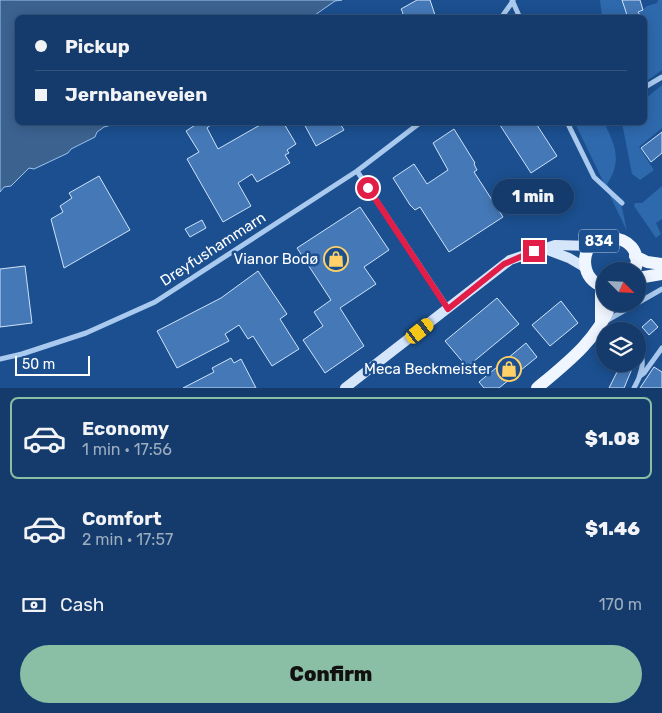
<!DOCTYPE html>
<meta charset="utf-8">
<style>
:root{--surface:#143b6b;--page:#214673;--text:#f1f3f6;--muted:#9dadc1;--line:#33557e;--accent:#8abfa5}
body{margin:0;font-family:Rubik,sans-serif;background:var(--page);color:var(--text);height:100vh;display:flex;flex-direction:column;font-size:19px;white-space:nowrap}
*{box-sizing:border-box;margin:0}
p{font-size:16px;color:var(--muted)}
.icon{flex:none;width:28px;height:28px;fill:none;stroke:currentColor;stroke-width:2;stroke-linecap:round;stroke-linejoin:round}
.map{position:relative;height:388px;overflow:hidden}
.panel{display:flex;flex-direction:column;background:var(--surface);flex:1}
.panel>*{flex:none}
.top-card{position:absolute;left:15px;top:15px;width:632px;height:110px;border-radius:8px;box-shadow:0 2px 12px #0003,0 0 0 1px var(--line);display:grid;align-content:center;height:110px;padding:0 20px;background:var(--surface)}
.needle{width:32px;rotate:114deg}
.controls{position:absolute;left:596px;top:262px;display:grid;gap:10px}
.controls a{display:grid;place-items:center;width:50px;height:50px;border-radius:50%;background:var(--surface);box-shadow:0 2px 12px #0003,0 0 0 1px var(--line);font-size:25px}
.scale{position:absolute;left:15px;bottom:12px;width:75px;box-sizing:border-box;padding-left:5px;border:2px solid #fff;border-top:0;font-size:14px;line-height:18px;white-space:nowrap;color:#fff;-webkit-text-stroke:4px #1b4f8f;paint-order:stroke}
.end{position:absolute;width:22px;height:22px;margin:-11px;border:6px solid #e11d48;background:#fff;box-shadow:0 0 0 2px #fff}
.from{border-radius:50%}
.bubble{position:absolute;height:35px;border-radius:18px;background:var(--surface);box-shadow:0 2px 12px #0003,0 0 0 1px var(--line);font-size:16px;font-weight:800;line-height:35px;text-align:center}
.car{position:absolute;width:15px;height:30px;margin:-15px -8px;border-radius:6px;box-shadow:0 0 4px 1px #0007;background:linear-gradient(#f5c518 24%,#345 0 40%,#f5c518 0 76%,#345 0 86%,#f5c518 0)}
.top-card b{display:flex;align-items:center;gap:18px;height:48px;font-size:19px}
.top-card b+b{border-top:1px solid var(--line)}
.top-card i{width:12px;height:12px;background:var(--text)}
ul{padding:9px 0 0;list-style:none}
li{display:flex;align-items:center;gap:15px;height:82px;margin:0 10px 8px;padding:0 10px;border:2px solid transparent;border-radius:8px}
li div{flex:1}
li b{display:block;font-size:19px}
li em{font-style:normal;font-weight:800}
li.active{border-color:var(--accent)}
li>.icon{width:45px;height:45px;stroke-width:1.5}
.pay{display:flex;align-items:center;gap:12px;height:55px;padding:0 20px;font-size:19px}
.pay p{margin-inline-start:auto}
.button{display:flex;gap:10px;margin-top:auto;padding:10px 20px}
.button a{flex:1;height:58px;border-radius:30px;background:var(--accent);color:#111;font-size:20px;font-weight:800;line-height:58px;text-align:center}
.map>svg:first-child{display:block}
</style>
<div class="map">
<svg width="662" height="388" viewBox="0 0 662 388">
<rect width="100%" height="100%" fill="#1b4f8f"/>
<path fill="#2e69ad" d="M600 0H625L632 17H602Z
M658 0H662V70L645 82V18H634L647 6 657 3Z
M662 85V128L639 147 654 170 640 180 632 174 622 123 645 122V99Z
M575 123H604C616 146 622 162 607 184L615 199 621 203 627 231Z
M662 186V219L656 223 661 234 656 238 634 206 635 203H642Z"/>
<path fill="#3c6290" stroke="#9cc4f0" d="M0 0H342L335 1 312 17 18 18V122L119 123 104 127 97 132 95 137 71 149 68 153 34 169 29 168 11 186 4 187 0 192Z"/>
<path fill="#4478b7" stroke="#cfe3fa" d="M417 0H430L436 18H400L403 13 401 9Z
M622 0H640L643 10 638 12 642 18H628Z
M200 122H214L207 128 218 149 260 125 258 122H283L296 144 287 150 289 153 285 155 290 163 257 182 252 174 238 183 251 206 223 222 187 159 199 152 186 131Z
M303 122H339L344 130 316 146Z
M498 122H535L557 156 531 173Z
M454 129 475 163 474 164 477 170 474 172 503 217 449 252 420 207 415 210 410 205 393 178 414 164 427 184 448 170 433 143Z
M662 132V153L651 162 641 148Z
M99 176 130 230 64 268 51 219 63 212 60 206 72 198 69 193Z
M360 207 389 250 364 267 376 284 340 308 364 346 325 373 303 340 323 326 314 312 331 300 297 248Z
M202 220 206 228 190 237 185 229Z
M25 266 32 323 0 327V269Z
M258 271 287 314 280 319 299 349 272 366 253 336 248 339 239 325 225 334 229 341 177 368 157 331 221 298Z
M497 298 519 324 467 367 445 341Z
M561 301 578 323 550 346 532 325Z
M651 319 658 327 649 335 642 327Z
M526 343 537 357 499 388H484L479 382Z
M231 358 234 363 241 359 256 388H183L214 372 212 368Z
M621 364H634L624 388H609Z
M654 367 662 372V388H640Z"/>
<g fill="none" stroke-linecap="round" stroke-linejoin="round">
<path stroke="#a9c9ee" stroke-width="5" d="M512 0 520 18
M501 18 513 1
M645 87 662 77
M567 122 594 177 622 203
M357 171 448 308
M606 321 662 289
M599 328 610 331
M0 359 22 354 86 333 155 302 357 171 421 122
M640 376 644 373 662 348
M634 388C640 378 647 359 638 351"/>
<path stroke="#d6e6fa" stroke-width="10" d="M545 249 569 258 586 268
M345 388 510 260 555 245 592 246"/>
<path stroke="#f0f6ff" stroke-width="12" d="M635 256 647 262 662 264
M638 278 662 274
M605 287C596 285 588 278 586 269 576 227 648 228 635 271
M601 323V286
M537 388C567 363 597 340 611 304"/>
</g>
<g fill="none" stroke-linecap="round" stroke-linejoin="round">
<path stroke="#e11d48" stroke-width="6" d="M368 188 448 309 504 264 534 251"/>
</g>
<defs>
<symbol id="shop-ring" viewBox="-11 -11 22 22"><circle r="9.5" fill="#1b4f8f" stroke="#ffd166" stroke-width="1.5"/><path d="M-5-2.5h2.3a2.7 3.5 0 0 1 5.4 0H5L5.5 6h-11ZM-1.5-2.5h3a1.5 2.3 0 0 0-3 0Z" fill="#ffd166"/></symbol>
</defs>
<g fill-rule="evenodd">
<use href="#shop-ring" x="322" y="245" width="28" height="28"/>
<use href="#shop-ring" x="495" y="355" width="28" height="28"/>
</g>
<g text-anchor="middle" stroke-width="5" stroke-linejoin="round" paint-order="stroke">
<rect fill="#1b4f8f" stroke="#bbcadd" stroke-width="1" x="579" y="229.5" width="40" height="23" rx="4"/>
<g font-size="14" font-weight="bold" fill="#fff">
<text x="599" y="246">834</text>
</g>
<g font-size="15" fill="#fff" stroke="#1b4f8f">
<text transform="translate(213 249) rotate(-33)" y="5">Dreyfushammarn</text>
</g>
<g font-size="15" fill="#fff" stroke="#1b4f8f" text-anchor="end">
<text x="318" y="264">Vianor Bodø</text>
<text x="492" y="374">Meca Beckmeister</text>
</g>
</g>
</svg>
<div class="controls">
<a><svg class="needle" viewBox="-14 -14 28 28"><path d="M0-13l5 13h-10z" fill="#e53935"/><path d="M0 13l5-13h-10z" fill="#9dadc1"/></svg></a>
<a><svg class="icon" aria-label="layers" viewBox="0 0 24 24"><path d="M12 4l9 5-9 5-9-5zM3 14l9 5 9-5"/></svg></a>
</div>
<div class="scale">50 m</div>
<i class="end from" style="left:368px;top:188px"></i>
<i class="end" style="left:534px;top:251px"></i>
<div class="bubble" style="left:492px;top:179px;width:82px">1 min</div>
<i class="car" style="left:420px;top:331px;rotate:52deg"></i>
<div class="top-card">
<b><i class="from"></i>Pickup</b>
<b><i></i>Jernbaneveien</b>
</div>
</div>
<section class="panel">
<ul>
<li class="active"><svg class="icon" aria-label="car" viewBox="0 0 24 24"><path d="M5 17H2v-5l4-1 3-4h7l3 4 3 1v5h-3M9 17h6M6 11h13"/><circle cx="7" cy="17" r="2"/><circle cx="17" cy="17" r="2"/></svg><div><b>Economy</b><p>1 min · 17:56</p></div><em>$1.08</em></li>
<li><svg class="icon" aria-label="car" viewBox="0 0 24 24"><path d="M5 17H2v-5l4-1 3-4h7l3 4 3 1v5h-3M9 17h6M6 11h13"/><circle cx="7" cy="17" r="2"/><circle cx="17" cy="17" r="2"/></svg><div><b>Comfort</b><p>2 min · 17:57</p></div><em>$1.46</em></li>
</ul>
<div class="pay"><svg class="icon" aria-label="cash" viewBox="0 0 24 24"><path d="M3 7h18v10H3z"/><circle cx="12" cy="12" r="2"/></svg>Cash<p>170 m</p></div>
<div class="button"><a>Confirm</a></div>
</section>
